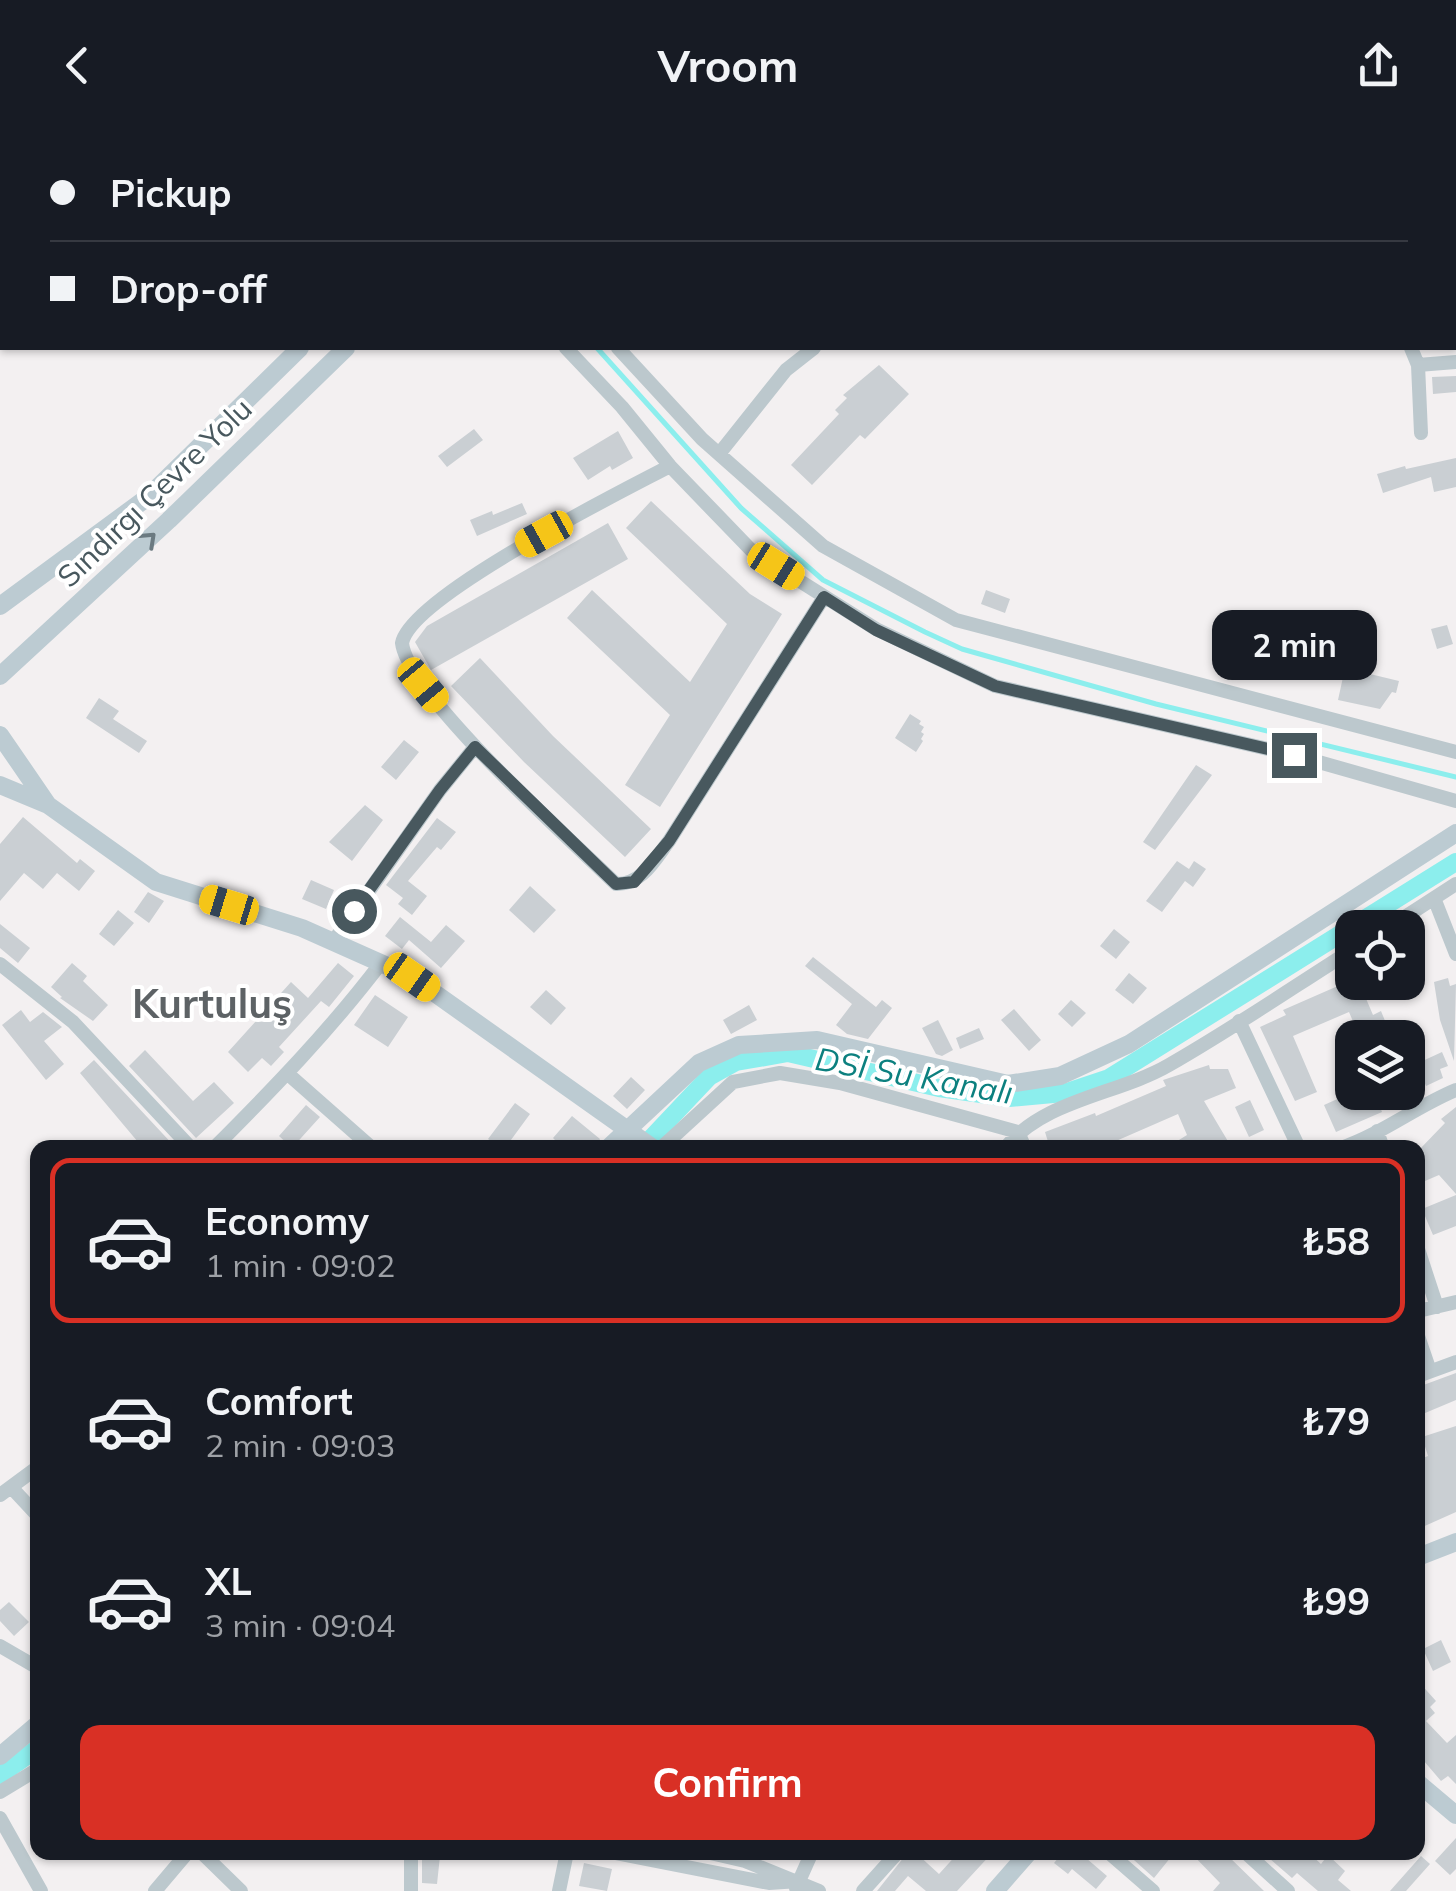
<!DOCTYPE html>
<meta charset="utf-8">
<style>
:root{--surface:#171b24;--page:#242831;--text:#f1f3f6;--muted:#9ea1a6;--line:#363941;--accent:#d93025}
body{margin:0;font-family:Mulish,sans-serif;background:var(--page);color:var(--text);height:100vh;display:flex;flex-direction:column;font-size:38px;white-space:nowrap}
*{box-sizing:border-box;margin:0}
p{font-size:32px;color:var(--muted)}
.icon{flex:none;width:55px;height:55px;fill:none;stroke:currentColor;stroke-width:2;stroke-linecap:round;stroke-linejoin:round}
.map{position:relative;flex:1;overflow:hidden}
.panel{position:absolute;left:30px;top:1010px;width:1395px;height:720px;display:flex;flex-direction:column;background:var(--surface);border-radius:20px;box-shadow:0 2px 8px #0004}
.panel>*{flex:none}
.hud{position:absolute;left:0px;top:0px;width:1458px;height:220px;box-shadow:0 2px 8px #0004;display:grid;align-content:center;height:220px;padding:0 50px;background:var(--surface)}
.buttons{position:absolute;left:1335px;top:780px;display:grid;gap:20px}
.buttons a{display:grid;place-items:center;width:90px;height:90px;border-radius:20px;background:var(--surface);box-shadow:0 2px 8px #0004;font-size:50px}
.end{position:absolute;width:45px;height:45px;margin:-22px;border:12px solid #48585e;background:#fff;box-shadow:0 0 0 5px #fff}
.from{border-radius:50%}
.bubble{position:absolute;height:70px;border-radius:20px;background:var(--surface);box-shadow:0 2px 8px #0004;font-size:32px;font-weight:700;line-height:70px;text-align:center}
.car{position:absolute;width:30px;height:60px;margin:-30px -15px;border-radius:12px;box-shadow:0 0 8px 2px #0007;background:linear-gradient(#f5c518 24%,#345 0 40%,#f5c518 0 76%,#345 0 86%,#f5c518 0)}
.hud b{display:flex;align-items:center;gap:35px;height:95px;font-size:38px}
.hud b+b{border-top:2px solid var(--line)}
.hud i{width:25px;height:25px;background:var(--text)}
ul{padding:18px 0 0;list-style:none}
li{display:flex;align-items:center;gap:30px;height:165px;margin:0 20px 15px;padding:0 30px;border:5px solid transparent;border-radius:20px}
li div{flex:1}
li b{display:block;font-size:38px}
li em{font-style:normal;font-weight:700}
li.on{border-color:var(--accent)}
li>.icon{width:90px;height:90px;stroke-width:1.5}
.button{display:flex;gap:20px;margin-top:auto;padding:20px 50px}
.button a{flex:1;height:115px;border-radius:20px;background:var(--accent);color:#fff;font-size:40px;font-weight:700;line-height:115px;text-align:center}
header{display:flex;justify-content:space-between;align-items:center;height:130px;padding:0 50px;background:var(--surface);font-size:45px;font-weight:700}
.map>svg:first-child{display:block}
</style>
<header><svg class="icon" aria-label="back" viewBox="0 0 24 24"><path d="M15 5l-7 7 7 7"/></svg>Vroom<svg class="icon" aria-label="share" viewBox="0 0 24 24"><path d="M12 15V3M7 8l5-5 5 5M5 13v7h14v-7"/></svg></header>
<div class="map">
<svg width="1456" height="1761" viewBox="0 0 1456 1761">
<rect width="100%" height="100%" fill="#f3f0f1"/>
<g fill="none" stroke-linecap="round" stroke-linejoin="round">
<path stroke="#8ceeed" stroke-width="5" d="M169 0 172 2
M597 218 741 378 823 450 925 502 962 519 1156 574 1456 647"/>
<path stroke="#8ceeed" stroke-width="18" d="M642 1018 709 947 736 932 788 923 939 958 1009 968 1064 963 1109 948 1456 732
M0 1645 38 1618"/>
</g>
<path fill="#cacfd3" d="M879 235 909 264 865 309 860 305 812 355 791 335 839 284 835 280 847 268 843 265Z
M1456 246V262L1433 264 1432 247Z
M474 299 483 310 447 337 438 326Z
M618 301 633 328 612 340 610 336 588 350 573 328Z
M1456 328V357L1434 362 1431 347 1383 363 1377 344 1405 336 1406 339Z
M651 371 750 464 782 484 660 677 625 655 670 585 567 488 592 460 690 552 727 494 626 398Z
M522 373 527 384 477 406 470 390 492 381 493 385Z
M608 393 628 429 431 540 415 512 427 496Z
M986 460 1010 469 1005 483 981 474Z
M1447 495 1453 514 1437 519 1431 499Z
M480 528 553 606 651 699 625 727 524 632 451 556Z
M1345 538 1399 551 1396 563 1392 562 1380 579 1338 570Z
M99 568 119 581 113 589 147 611 139 623 86 588Z
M910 584 921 591 919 594 924 597 921 602 924 604 921 609 923 611 916 622 895 608Z
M404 610 419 622 396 650 381 637Z
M1196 635 1212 645 1155 720 1143 712Z
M365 675 383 690 352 731 329 712Z
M23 687 77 733 80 729 95 741 79 761 57 743 43 759 24 743 0 771V714Z
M437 688 456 702 441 720 437 717 408 751 427 766 412 785 398 774 403 768 386 755Z
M1177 731 1189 739 1194 731 1206 739 1193 757 1185 751 1162 782 1146 771Z
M311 750 334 760 326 779 302 769Z
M530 756 556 780 534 803 509 780Z
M148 762 164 771 149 793 134 782Z
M118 780 134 793 114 816 99 804Z
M400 787 431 812 446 795 465 811 441 838 409 810 402 819 385 806Z
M0 794 30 818 18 833 0 818Z
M1114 799 1130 812 1116 829 1100 816Z
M813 827 876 877 882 870 892 878 868 909 847 904 836 895 852 874 805 836Z
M72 833 87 846 83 851 108 875 93 891 60 868 62 867 51 857Z
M338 833 354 846 329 877 321 871 279 917 284 922 271 936 262 928 248 942 228 922 291 852 308 868Z
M1129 843 1147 858 1133 874 1115 860Z
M1448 848 1450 856 1456 854 1454 931 1440 890 1434 852Z
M1347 852H1359L1373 885 1381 881 1392 908H1360L1349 882 1293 906 1317 962 1295 971 1260 897 1286 885 1283 880Z
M546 860 566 878 551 895 530 877Z
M375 865 408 887 388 917 354 895Z
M1071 870 1086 883 1072 897 1058 884Z
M749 875 757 890 731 904 723 890Z
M1014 879 1041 910 1029 921 1001 890Z
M21 880 30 892 43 882 62 897 44 911 64 934 46 950 2 895Z
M938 890 953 920 942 926 936 924 922 898Z
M979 898 984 909 960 919 956 908Z
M145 920 193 971 214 952 234 973 196 1008 129 936Z
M1442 922 1448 936 1440 939 1443 948 1426 956 1416 934Z
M94 930 176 1018H143L80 943Z
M1209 935 1210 939H1228L1236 958 1204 971 1232 1018H1166L1187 1005 1178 984 1100 1018H1050L1045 1002 1095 983 1096 986 1166 956 1163 950Z
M631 947 645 960 627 979 613 966Z
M1353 962H1374L1382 982 1336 1002 1324 975Z
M1250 970 1264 1000 1249 1007 1235 977Z
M515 973 530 984 505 1018H500L488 1009Z
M306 975 320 987 292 1018 279 1006Z
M1456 977V1064L1439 1045 1418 1054V1021L1445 993 1441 989Z
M572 986 600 1009 596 1018H576L570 1012 563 1018 553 1008Z
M1456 1065V1096L1433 1105 1422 1079Z
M1456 1243V1270L1418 1286V1257Z
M1456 1296V1382L1418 1399V1330L1428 1326 1422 1307Z
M9 1472 29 1492 14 1506 0 1491V1480Z
M1441 1510 1451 1532 1433 1541 1423 1519Z
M1418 1551 1436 1571 1430 1577 1435 1583 1426 1591 1447 1613 1456 1605V1654L1448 1646 1441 1651 1418 1624Z
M1456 1708V1739L1450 1745 1435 1731Z
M908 1722H915L939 1744 959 1722H993L957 1761H926L908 1746 895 1761H877Z
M1063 1722H1079L1107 1746 1096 1759 1072 1739 1068 1744 1054 1733Z
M1125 1722H1175L1154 1748Z
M1190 1722H1224L1264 1761H1213L1220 1753Z
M1262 1722H1308L1321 1734 1328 1725 1345 1741 1338 1750 1351 1761H1318L1297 1743 1292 1748Z
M422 1725 440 1726 437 1754 422 1753Z
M1421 1726 1430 1734 1406 1761H1390Z
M584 1733 612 1739 607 1761 579 1756Z"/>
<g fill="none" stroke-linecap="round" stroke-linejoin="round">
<path stroke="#bcc8cd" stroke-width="14" d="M139 0 142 2
M1254 0 1257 2
M1455 28H1456
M566 218 622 277 670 336 752 421 876 499 995 556 1294 625 1456 671
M618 218 702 309 823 416 956 490 1456 622
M1411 218 1418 235 1421 303
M1418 235 1456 232
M719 324 786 240 814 218
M670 336C621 362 411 466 402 513 408 565 572 711 616 754 642 755 655 729 669 711L824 467
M1434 768 1456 824
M1388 798 1456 754
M333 812 440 660 475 617
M0 834 73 892 191 1018
M1239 891 1299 1018
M288 944 372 1018
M1377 1001 1383 1018
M214 1018C273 959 330 900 381 833
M661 1018 733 952 780 943 840 953 1018 1002 1025 1018
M1005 1018C1045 969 1117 965 1169 935 1232 899 1292 858 1352 820
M1341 1018C1382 1004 1417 976 1456 960
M1418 1119 1437 1177
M1418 1181 1456 1172
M1418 1206 1430 1241
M1418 1246 1456 1232
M11 1357 38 1386
M0 1365 38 1337
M0 1516 38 1538
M0 1662 38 1639
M0 1688 41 1761
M201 1722 241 1761
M610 1722 769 1753 799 1751
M706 1722 745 1731 819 1761
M1108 1722 1153 1761
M1245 1722 1288 1761
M796 1758 812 1722
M155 1761 188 1722
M411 1761V1722
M559 1761 567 1722
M863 1761 898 1722"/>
<path stroke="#bccbd2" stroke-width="18" d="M510 2 512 0
M554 2 556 0
M0 476 148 367 300 218
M0 546 169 390 346 218
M0 605 48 675
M0 655 48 675 156 752 302 798 412 847 653 1018
M608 1018 699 933 739 915 817 910 1008 954 1060 946 1129 914 1456 703
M1418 1427 1456 1412
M0 1626 38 1594
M1418 1653 1456 1685
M995 1761 1029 1722"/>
</g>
<defs><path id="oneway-chevron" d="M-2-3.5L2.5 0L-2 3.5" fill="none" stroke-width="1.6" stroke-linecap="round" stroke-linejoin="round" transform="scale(2.5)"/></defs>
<use stroke="#6b7a81" href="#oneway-chevron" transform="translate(149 409) rotate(-43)"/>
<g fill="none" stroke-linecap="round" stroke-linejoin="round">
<path stroke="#48585e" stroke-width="12" d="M354 781 440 660 475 617 616 754 634 752 669 711 824 467 876 500 995 556 1294 625"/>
</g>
<g text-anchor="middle" stroke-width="8" stroke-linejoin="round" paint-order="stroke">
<g font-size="30" fill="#48585e" stroke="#fff">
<text transform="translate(155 363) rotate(-44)" y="10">Sındırgı Çevre Yolu</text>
</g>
<g font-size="32" font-style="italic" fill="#0c807f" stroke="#fff">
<text transform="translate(914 946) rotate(10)" y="11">DSİ Su Kanalı</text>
</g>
<g font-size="40" font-weight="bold" fill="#5d6265" stroke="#fff">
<text x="212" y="888">Kurtuluş</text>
</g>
</g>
</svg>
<div class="buttons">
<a><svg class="icon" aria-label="locate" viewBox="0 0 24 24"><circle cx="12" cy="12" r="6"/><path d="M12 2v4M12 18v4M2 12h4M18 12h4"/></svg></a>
<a><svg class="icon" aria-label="layers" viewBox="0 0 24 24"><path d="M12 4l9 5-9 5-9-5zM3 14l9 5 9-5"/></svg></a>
</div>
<i class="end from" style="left:354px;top:781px"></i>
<i class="end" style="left:1294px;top:625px"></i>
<div class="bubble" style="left:1212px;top:480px;width:165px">2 min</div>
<i class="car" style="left:544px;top:404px;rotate:241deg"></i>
<i class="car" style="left:776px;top:436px;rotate:122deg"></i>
<i class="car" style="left:423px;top:555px;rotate:140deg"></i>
<i class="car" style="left:229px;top:775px;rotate:287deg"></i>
<i class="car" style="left:412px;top:847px;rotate:125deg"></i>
<div class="hud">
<b><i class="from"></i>Pickup</b>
<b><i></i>Drop-off</b>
</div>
<section class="panel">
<ul>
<li class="on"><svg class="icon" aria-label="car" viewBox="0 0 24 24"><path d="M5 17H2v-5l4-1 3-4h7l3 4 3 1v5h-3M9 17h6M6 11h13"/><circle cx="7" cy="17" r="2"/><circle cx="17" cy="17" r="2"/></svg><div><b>Economy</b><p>1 min · 09:02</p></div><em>₺58</em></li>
<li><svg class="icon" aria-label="car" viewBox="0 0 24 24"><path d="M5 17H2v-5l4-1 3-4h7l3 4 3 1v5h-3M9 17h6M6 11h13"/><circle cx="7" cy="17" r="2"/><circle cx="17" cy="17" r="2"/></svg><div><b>Comfort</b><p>2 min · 09:03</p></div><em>₺79</em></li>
<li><svg class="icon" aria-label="car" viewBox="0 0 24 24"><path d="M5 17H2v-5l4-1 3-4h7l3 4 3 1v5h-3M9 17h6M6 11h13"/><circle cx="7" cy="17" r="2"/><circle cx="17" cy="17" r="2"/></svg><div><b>XL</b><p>3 min · 09:04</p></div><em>₺99</em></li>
</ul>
<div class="button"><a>Confirm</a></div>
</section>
</div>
